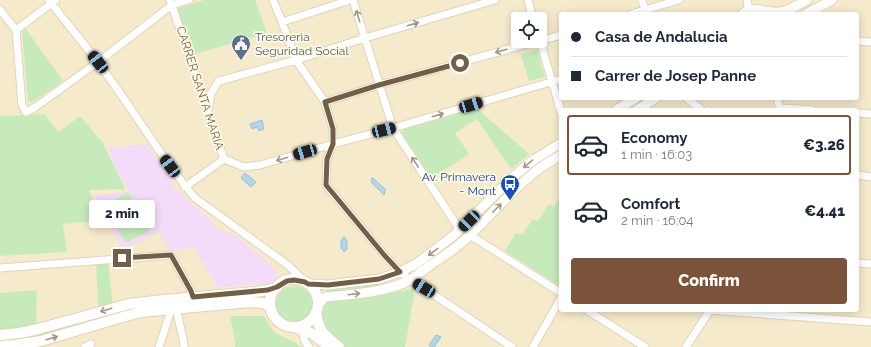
<!DOCTYPE html>
<meta charset="utf-8">
<style>
:root{--surface:#fff;--page:#f6f6f7;--text:#1f2937;--muted:#747a83;--line:#e0e1e3;--accent:#7b533a}
body{margin:0;font-family:Raleway,sans-serif;background:var(--page);color:var(--text);height:100vh;display:flex;flex-direction:column;font-size:15px;white-space:nowrap}
*{box-sizing:border-box;margin:0}
p{font-size:13px;color:var(--muted)}
.icon{flex:none;width:22px;height:22px;fill:none;stroke:currentColor;stroke-width:2;stroke-linecap:round;stroke-linejoin:round}
.map{position:relative;flex:1;overflow:hidden}
.drawer{position:absolute;left:559px;top:108px;width:300px;height:204px;display:flex;flex-direction:column;background:var(--surface);border-radius:4px;box-shadow:0 2px 10px #0003}
.drawer>*{flex:none}
.top-card{position:absolute;left:559px;top:12px;width:300px;height:88px;border-radius:4px;box-shadow:0 2px 10px #0003;display:grid;align-content:center;height:88px;padding:0 12px;background:var(--surface)}
.controls{position:absolute;left:511px;top:12px;display:grid;gap:8px}
.controls a{display:grid;place-items:center;width:36px;height:36px;border-radius:4px;background:var(--surface);box-shadow:0 2px 10px #0003;font-size:20px}
.end{position:absolute;width:18px;height:18px;margin:-9px;border:5px solid #735f46;background:#fff;box-shadow:0 0 0 2px #fff}
.from{border-radius:50%}
.bubble{position:absolute;height:28px;border-radius:4px;background:var(--surface);box-shadow:0 2px 10px #0003;font-size:13px;font-weight:800;line-height:28px;text-align:center}
.car{position:absolute;width:12px;height:24px;margin:-12px -6px;border-radius:5px;box-shadow:0 0 3px 1px #0007;background:linear-gradient(#222 24%,#8ab4d8 0 40%,#222 0 76%,#8ab4d8 0 86%,#222 0)}
.top-card b{display:flex;align-items:center;gap:14px;height:38px;font-size:15px}
.top-card b+b{border-top:1px solid var(--line)}
.top-card i{width:10px;height:10px;background:var(--text)}
ul{padding:7px 0 0;list-style:none}
li{display:flex;align-items:center;gap:12px;height:60px;margin:0 8px 6px;padding:0 4px;border:2px solid transparent;border-radius:4px}
li div{flex:1}
li b{display:block;font-size:15px}
li em{font-style:normal;font-weight:800}
li.selected{border-color:var(--accent)}
li>.icon{width:36px;height:36px;stroke-width:1.5}
.cta{display:flex;gap:8px;margin-top:auto;padding:8px 12px}
.cta a{flex:1;height:46px;border-radius:4px;background:var(--accent);color:#fff;font-size:16px;font-weight:800;line-height:46px;text-align:center}
.map>svg:first-child{display:block}
</style>
<div class="map">
<svg width="871" height="347" viewBox="0 0 871 347">
<rect width="100%" height="100%" fill="#fdf7de"/>
<path fill="#f5eacc" fill-rule="evenodd" d="M0 0H871V347H301L295 342 275 333 264 316H230L235 341V347H0V256L66 252 63 224 89 189H124L59 132 44 114 0 116ZM561 14H857V98H561ZM518 19H540V41H518ZM561 110H857V310H561Z"/>
<path fill="#f3dbf9" d="M147 144 168 176H171L174 181 171 183 176 192 180 190 183 195 197 209 210 219 214 223 217 230 234 234 272 266 276 270 277 277 274 281 269 283 218 288 194 248 170 250 158 231 123 251 109 222 107 224 95 195 130 192 116 169 108 148Z"/>
<path fill="#c7eabd" d="M204 0H255L267 33 192 55 176 9Z
M26 29 63 81 31 103 28 101 22 31Z
M537 50 545 77 529 81 521 55Z
M479 108 481 112 529 154 511 169 477 119 455 133 469 154 430 179 401 135 403 129Z
M44 114 59 132 80 116 103 143 125 189 89 190 102 220 63 224 67 252 0 256V116Z
M556 149 558 152 493 205 476 223 474 221 491 204 537 162Z
M128 192 151 230 126 243 103 208Z
M561 193V287L505 251 516 233 522 235 533 219 538 221 549 204 554 207Z
M108 259 113 308 98 312 96 260Z
M377 284 378 288 327 294 325 289Z
M276 304a18 18 0 1 1 36 0a18 18 0 1 1-36 0Z
M412 289 414 294 405 347H345C328 331 315 326 326 300L363 298Z
M37 290 36 321 38 329 1 335 0 324V293Z
M160 306 44 338 42 331 120 309Z
M230 316H264L275 333 295 342 301 347H235V341Z"/>
<path fill="#b3d5e6" stroke="#99c2d8" d="M262 120 264 129 259 131 257 127 252 129 250 124Z
M245 173 256 182 251 187 241 178Z
M373 178 386 190 384 192 385 193 384 195 371 182 373 181 371 179Z
M344 237 347 241V249L344 252 341 248V241Z
M436 335 441 337 434 347H432L429 345Z"/>
<g fill="none" stroke-linecap="round" stroke-linejoin="round">
<defs>
<path id="minor" d="M49 0C66 23 85 44 101 67 134 110 160 157 195 198L289 266 305 282
M170 0 224 159 244 167 260 165 333 144 393 128 561 79
M273 0 282 22 296 60 325 102 333 129V144L327 159 326 185 385 256 400 272 410 280 424 288 512 347
M353 0 393 128 460 230
M528 0 533 19
M642 0 646 14
M0 10 16 30
M747 11 748 5 747 0
M631 14 679 0
M282 22 350 0
M16 30 22 105 26 112 34 108 98 62 172 5 189 0
M16 30 56 0
M540 41 561 112
M540 41 561 35
M857 41 871 42
M686 98 702 110
M777 98 780 110
M325 102 379 85 538 41
M779 108 813 110
M208 110 211 93 219 81 296 60 365 38 495 0
M857 113 871 114
M857 175 871 177
M185 187 224 159
M470 235 561 293
M857 263 871 264
M0 268 171 255 191 291 193 297
M176 308 183 339 184 347
M587 310 645 347
M710 310 871 322
M303 330C303 337 304 342 309 347
M85 347 91 344
M159 347 170 313 171 309
M533 347 561 298
M686 347 710 310"/>
<path id="tertiary" d="M767 11C785 15 791 8 807 0
M742 14C752 8 761 8 771 14
M806 14 832 0
M616 110 636 98
M637 110 656 98
M308 284 328 285 379 279 400 272 416 264 453 236 512 178 528 164 535 159 561 143
M318 305 324 298 326 297C352 294 379 293 404 283 413 279 421 272 429 266 443 257 458 247 470 235 494 213 514 187 540 168 547 163 554 159 561 155"/>
<path id="secondary" d="M270 303a24 24 0 1 1 48 0a24 24 0 1 1-48 0Z
M316 312C319 333 324 334 339 347
M294 327 311 333 327 345
M0 335 20 333 38 329 129 304 164 300 254 292 268 290 277 287
M0 346 15 345 41 341 126 316 142 312 171 309 251 302 263 303 270 307"/>
</defs>
<use href="#minor" stroke="#e1d4ba" stroke-width="9"/>
<use href="#tertiary" stroke="#e1d4ba" stroke-width="11"/>
<use href="#secondary" stroke="#e3d3b5" stroke-width="12"/>
<use href="#minor" stroke="#fff" stroke-width="7"/>
<use href="#tertiary" stroke="#fff" stroke-width="9"/>
<use href="#secondary" stroke="#fff" stroke-width="10"/>
</g>
<defs><path id="oneway-shaft" d="M-6 0H5M1.5-3L5.5 0L1.5 3" fill="none" stroke-width="1.6" stroke-linecap="round" stroke-linejoin="round"/></defs>
<g stroke="#a49787">
<use href="#oneway-shaft" transform="translate(358 16) rotate(-107)"/>
<use href="#oneway-shaft" transform="translate(413 24) rotate(-16)"/>
<use href="#oneway-shaft" transform="translate(501 51) rotate(164)"/>
<use href="#oneway-shaft" transform="translate(438 115) rotate(-16)"/>
<use href="#oneway-shaft" transform="translate(282 159) rotate(163)"/>
<use href="#oneway-shaft" transform="translate(415 162) rotate(-124)"/>
<use href="#oneway-shaft" transform="translate(528 164) rotate(140)"/>
<use href="#oneway-shaft" transform="translate(497 208) rotate(-45)"/>
<use href="#oneway-shaft" transform="translate(433 252) rotate(143)"/>
<use href="#oneway-shaft" transform="translate(354 294) rotate(-7)"/>
<use href="#oneway-shaft" transform="translate(106 310) rotate(163)"/>
<use href="#oneway-shaft" transform="translate(52 338) rotate(-16)"/>
</g>
<g fill="none" stroke-linecap="round" stroke-linejoin="round">
<path stroke="#735f46" stroke-width="5" d="M122 258 171 255 191 291 193 297 268 290 277 287 287 281 294 280 305 282 308 284 328 285 379 279 400 272 385 256 326 185 327 159 333 144V129L325 102 379 85 460 63"/>
</g>
<defs>
<symbol id="civic-pin" viewBox="-11 -11 22 30"><path d="M0 17L-7.5 6A9.5 9.5 0 1 1 7.5 6Z" fill="#5c6f8a" stroke="#fffae5"/><path d="M-.6-6.5H3V-4.5H.6V-3L4-1V1h2V6H-6V1h2V-1L-.6-3ZM-1.2 2.5V6h2.4V2.5Z" fill="#fff"/></symbol>
<symbol id="bus-pin" viewBox="-11 -11 22 30"><path d="M0 17L-7.5 6A9.5 9.5 0 1 1 7.5 6Z" fill="#1a4fb4" stroke="#fffae5"/><path d="M-5-6H5V4H4V6H2V4H-2V6H-4V4H-5ZM-3.5-4V0h7V-4ZM-3.5 1.2v1.5H-2V1.2ZM2 1.2v1.5H3.5V1.2Z" fill="#fff"/></symbol>
</defs>
<g fill-rule="evenodd">
<use href="#civic-pin" x="230" y="33" width="22" height="30"/>
<use href="#bus-pin" x="499" y="173" width="22" height="30"/>
</g>
<g text-anchor="middle" stroke-width="3.5" stroke-linejoin="round" paint-order="stroke">
<g font-size="12" fill="#4e5e75" stroke="#fffae5" text-anchor="start">
<text x="255" y="41">Tresoreria<tspan x="255" dy="14">Seguridad Social</tspan></text>
</g>
<g font-size="12" fill="#735f46" stroke="#fffae5">
<text transform="translate(200 88) rotate(72)" y="4">CARRER SANTA MARIA</text>
</g>
<g font-size="12" fill="#164399" stroke="#fffae5" text-anchor="end">
<text x="496" y="181">Av. Primavera<tspan x="496" dy="14">- Mont</tspan></text>
</g>
</g>
</svg>
<div class="controls">
<a><svg class="icon" aria-label="locate" viewBox="0 0 24 24"><circle cx="12" cy="12" r="6"/><path d="M12 2v4M12 18v4M2 12h4M18 12h4"/></svg></a>
</div>
<i class="end from" style="left:460px;top:63px"></i>
<i class="end" style="left:122px;top:258px"></i>
<div class="bubble" style="left:89px;top:200px;width:66px">2 min</div>
<i class="car" style="left:98px;top:62px;rotate:322deg"></i>
<i class="car" style="left:471px;top:105px;rotate:73deg"></i>
<i class="car" style="left:384px;top:130px;rotate:76deg"></i>
<i class="car" style="left:305px;top:152px;rotate:254deg"></i>
<i class="car" style="left:170px;top:166px;rotate:323deg"></i>
<i class="car" style="left:469px;top:221px;rotate:226deg"></i>
<i class="car" style="left:424px;top:288px;rotate:301deg"></i>
<div class="top-card">
<b><i class="from"></i>Casa de Andalucia</b>
<b><i></i>Carrer de Josep Panne</b>
</div>
<section class="drawer">
<ul>
<li class="selected"><svg class="icon" aria-label="car" viewBox="0 0 24 24"><path d="M5 17H2v-5l4-1 3-4h7l3 4 3 1v5h-3M9 17h6M6 11h13"/><circle cx="7" cy="17" r="2"/><circle cx="17" cy="17" r="2"/></svg><div><b>Economy</b><p>1 min · 16:03</p></div><em>€3.26</em></li>
<li><svg class="icon" aria-label="car" viewBox="0 0 24 24"><path d="M5 17H2v-5l4-1 3-4h7l3 4 3 1v5h-3M9 17h6M6 11h13"/><circle cx="7" cy="17" r="2"/><circle cx="17" cy="17" r="2"/></svg><div><b>Comfort</b><p>2 min · 16:04</p></div><em>€4.41</em></li>
</ul>
<div class="cta"><a>Confirm</a></div>
</section>
</div>
